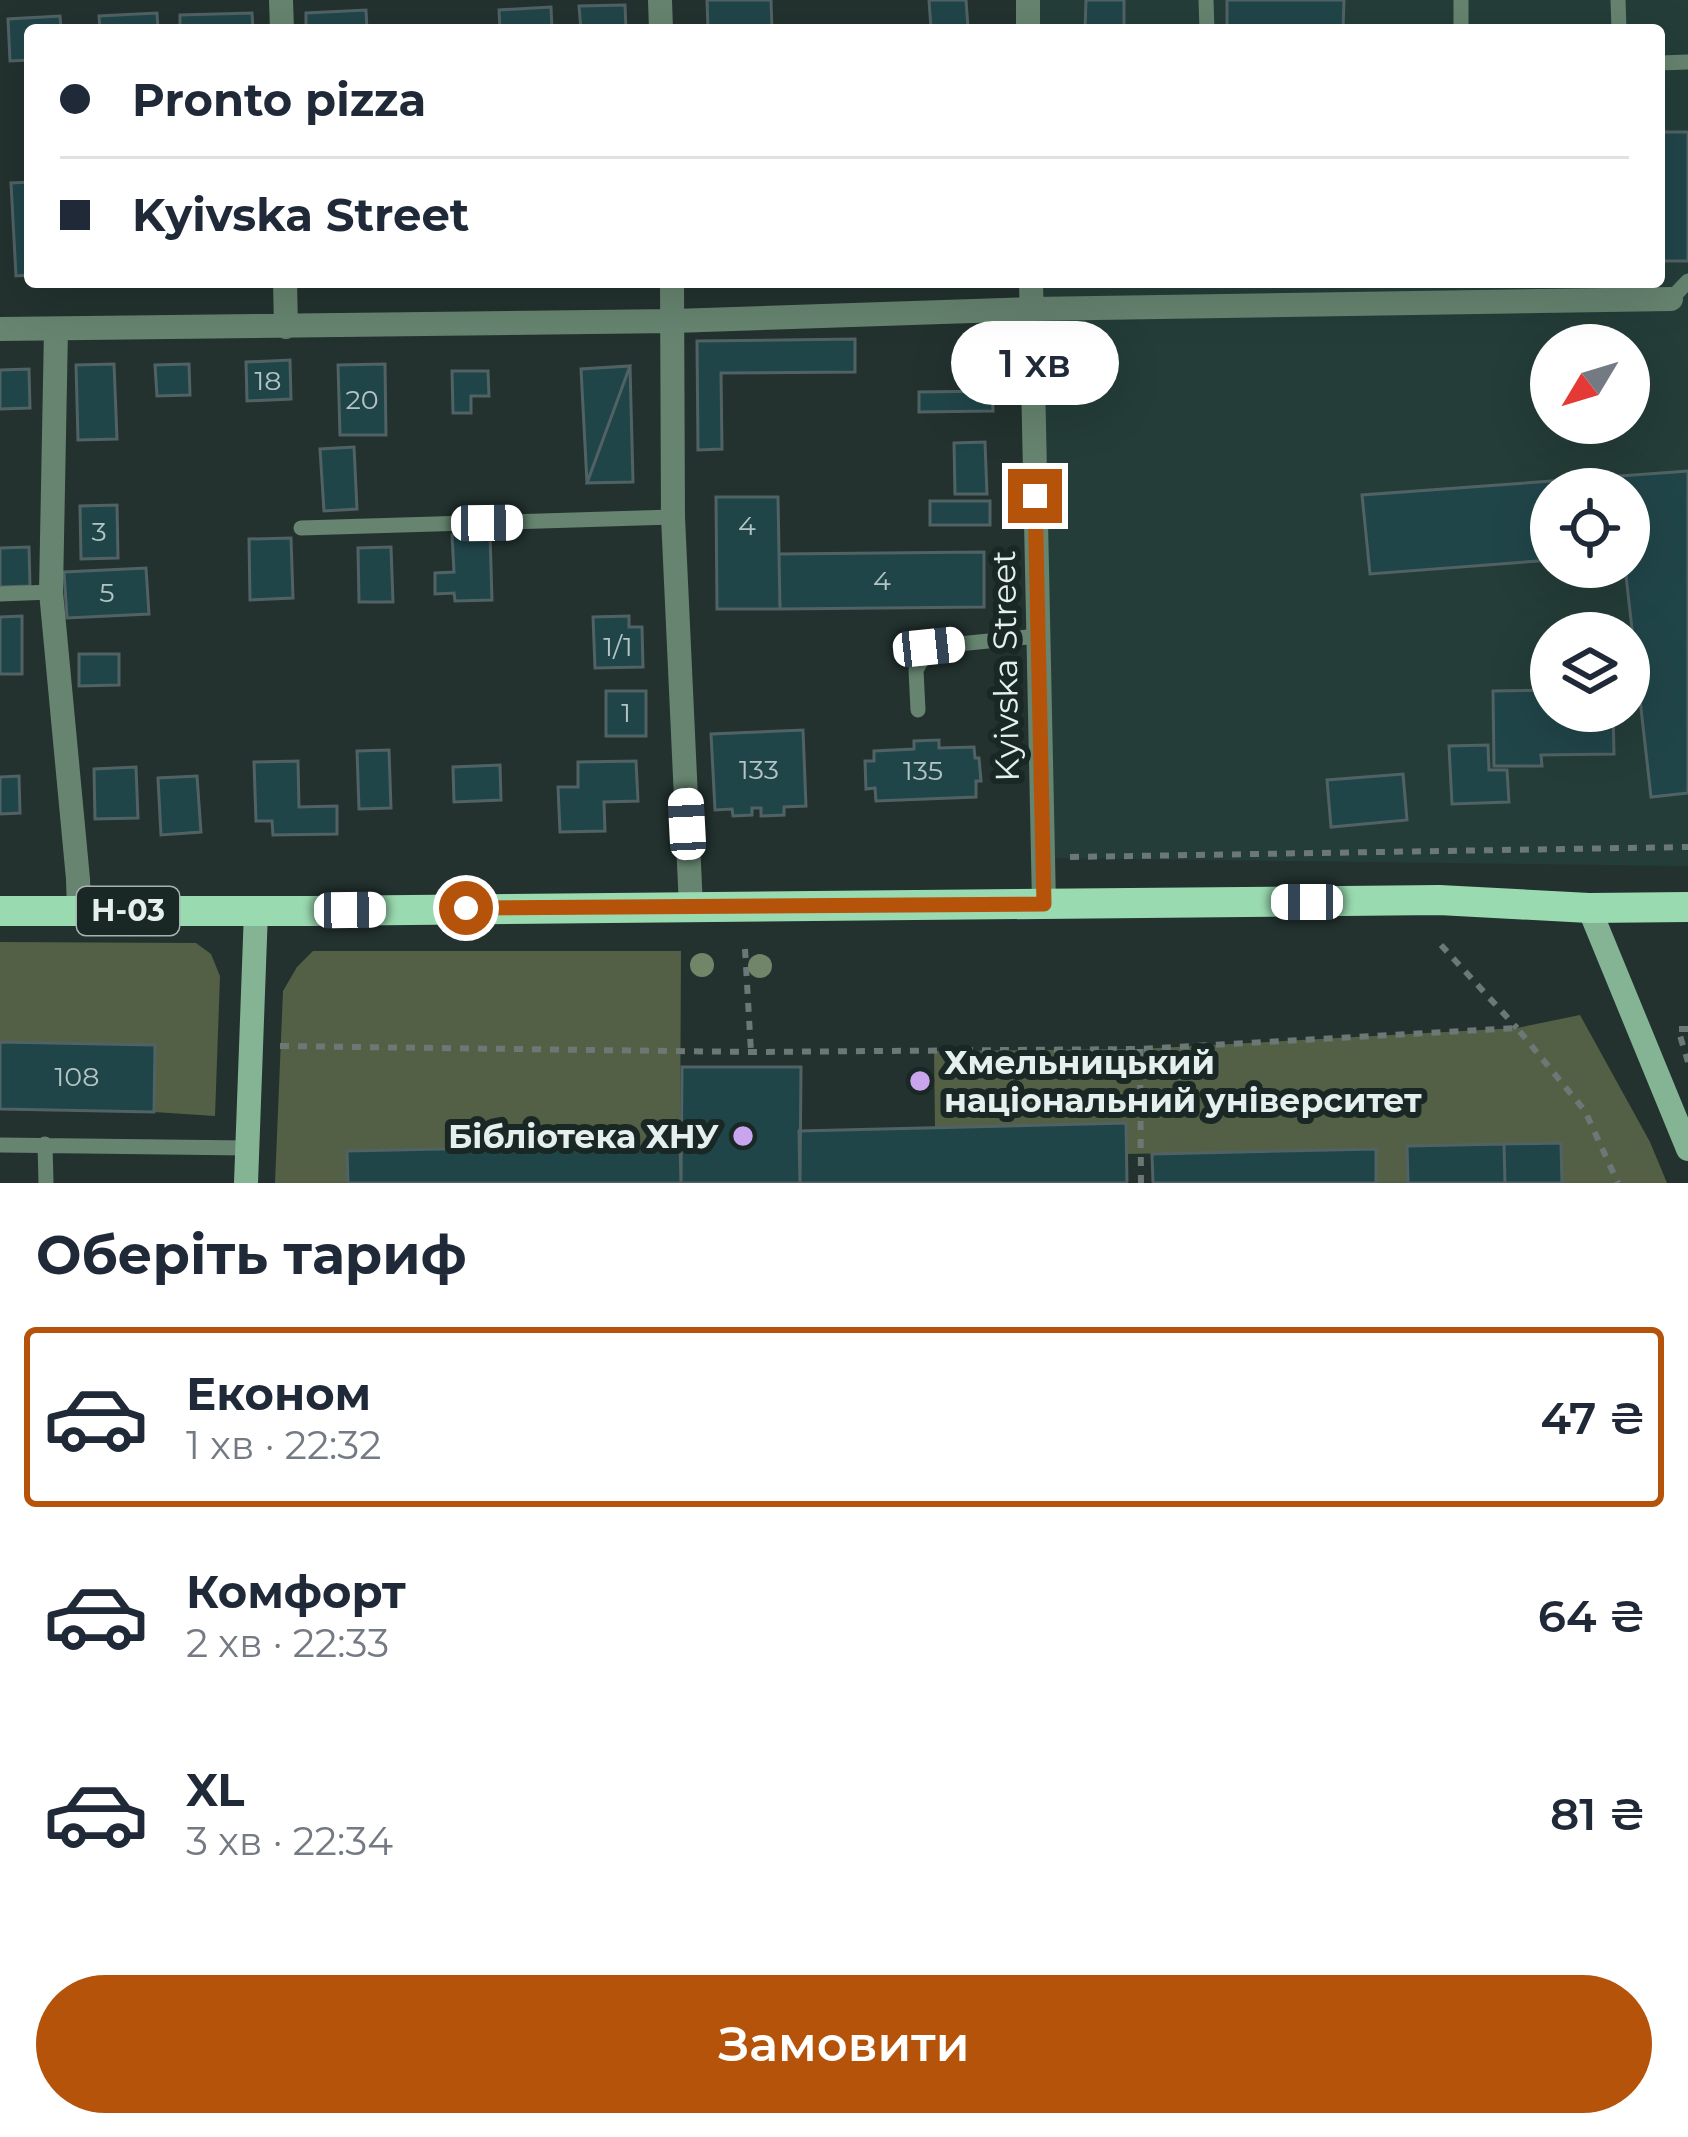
<!DOCTYPE html>
<html lang="uk">
<meta charset="utf-8">
<style>
:root{--surface:#fff;--page:#f6f6f7;--text:#1f2937;--muted:#747a83;--line:#e0e1e3;--accent:#b45309}
body{margin:0;font-family:Montserrat,sans-serif;background:var(--page);color:var(--text);height:100vh;display:flex;flex-direction:column;font-size:45px;white-space:nowrap}
*{box-sizing:border-box;margin:0}
p{font-size:39px;color:var(--muted)}
.icon{flex:none;width:66px;height:66px;fill:none;stroke:currentColor;stroke-width:2;stroke-linecap:round;stroke-linejoin:round}
.map{position:relative;height:1183px;overflow:hidden}
.side{display:flex;flex-direction:column;background:var(--surface);flex:1}
.side>*{flex:none}
.hud{position:absolute;left:24px;top:24px;width:1641px;height:264px;border-radius:12px;box-shadow:0 12px 48px #0002;display:grid;align-content:center;height:264px;padding:0 36px;background:var(--surface)}
.needle{width:78px;rotate:232deg}
.controls{position:absolute;left:1530px;top:324px;display:grid;gap:24px}
.controls a{display:grid;place-items:center;width:120px;height:120px;border-radius:50%;background:var(--surface);box-shadow:0 12px 48px #0002;font-size:60px}
.end{position:absolute;width:54px;height:54px;margin:-27px;border:15px solid #b45309;background:#fff;box-shadow:0 0 0 6px #fff}
.from{border-radius:50%}
.bubble{position:absolute;height:84px;border-radius:42px;background:var(--surface);box-shadow:0 12px 48px #0002;font-size:39px;font-weight:600;line-height:84px;text-align:center}
.car{position:absolute;width:36px;height:72px;margin:-36px -18px;border-radius:15px;box-shadow:0 0 9px 3px #0007;background:linear-gradient(#fff 24%,#345 0 40%,#fff 0 76%,#345 0 86%,#fff 0)}
.hud b{display:flex;align-items:center;gap:42px;height:114px;font-size:45px}
.hud b+b{border-top:3px solid var(--line)}
.hud i{width:30px;height:30px;background:var(--text)}
ul{padding:0;list-style:none}
li{display:flex;align-items:center;gap:36px;height:180px;margin:0 24px 18px;padding:0 12px;border:6px solid transparent;border-radius:12px}
li div{flex:1}
li b{display:block;font-size:45px}
li em{font-style:normal;font-weight:600}
li.active{border-color:var(--accent)}
li>.icon{width:108px;height:108px;stroke-width:1.5}
h2{padding:0 36px;font-size:54px;line-height:144px}
.action{display:flex;gap:24px;margin-top:auto;padding:24px 36px}
.action a{flex:1;height:138px;border-radius:72px;background:var(--accent);color:#fff;font-size:48px;font-weight:600;line-height:138px;text-align:center}
.map>svg:first-child{display:block}
</style>
<div class="map">
<svg width="1688" height="1183" viewBox="0 0 1688 1183">
<rect width="100%" height="100%" fill="#23322f"/>
<path fill="#243d38" fill-rule="evenodd" d="M1039 0H1688V866L1042 858 1040 282H1659V30H1039ZM1551 345H1629V423H1551ZM1551 489H1629V567H1551ZM1551 633H1629V711H1551Z"/>
<path fill="#536046" d="M0 942 196 943 211 954 220 976 215 1116 154 1112 155 1045 0 1042Z
M313 951H681L680 1144 347 1151 348 1183H275L283 991 297 967Z
M1580 1015 1650 1142 1667 1183H1376L1375 1149 1126 1154 1125 1123 935 1127 934 1051 1140 1049 1517 1028Z"/>
<path fill="#204549" stroke="#516264" stroke-width="3" d="M707 0H771L772 30H708Z
M929 0H966L968 28 931 29Z
M1086 0H1124V30H1085Z
M1227 0H1344L1343 30H1227Z
M625 5 626 30H581L579 6Z
M551 7 552 30H500L499 10Z
M366 10 367 30H306V13Z
M157 13 158 30H100L99 16Z
M252 13 253 30H180V15Z
M60 16 61 30H30V60L10 61 8 19Z
M1659 132H1688V261H1659Z
M30 182V275L16 276 11 183Z
M855 339V372L721 373 722 449 698 450 697 341Z
M290 360 291 399 247 401 246 362Z
M114 364 117 439 78 440 76 365Z
M189 364 190 395 157 396 155 365Z
M385 364 386 435H340L338 365Z
M630 366 587 483 581 369Z
M630 366 633 482 587 483Z
M29 369 30 408 0 409V370Z
M452 371H488L489 396H471V413H453Z
M992 391 993 411 919 412V392Z
M985 442 987 494H955L954 443Z
M354 447 357 509 324 511 320 449Z
M1688 471V793L1651 797 1625 567H1629V489H1551V560L1370 574 1362 495Z
M716 497H778L780 609H717Z
M930 501H990V525H930Z
M117 505 118 558 81 559 80 506Z
M490 534 492 600 455 601 454 593 435 594V573L454 572 452 535Z
M291 538 293 598 250 600 249 539Z
M29 547 30 586 0 587V548Z
M391 547 393 602H359L358 548Z
M984 552V607L780 609 779 554Z
M146 568 149 614 67 618 64 572Z
M22 616V674H0V617Z
M629 616V627H642L643 667 595 668 593 617Z
M79 654H119V685L79 686Z
M1551 690V711H1613L1614 754 1541 755 1542 766H1494L1493 691Z
M606 691H646V736H606Z
M803 730 806 806 784 807V815L761 816V808H752V815L733 816 732 809 715 810 711 734Z
M939 740V748L974 747 975 758H979L981 781H976V797L876 801 875 788 866 789 865 761H874V751L914 749V741Z
M1488 745 1489 770H1507L1509 802 1452 804 1449 746Z
M389 750 391 808 359 809 357 751Z
M298 761 299 807 337 806V834L273 835 272 821H256L254 762Z
M636 761 638 801 604 802 605 831 560 832 558 787H578V762Z
M500 765 501 800 454 802 453 767Z
M136 767 138 818 95 819 94 769Z
M1403 774 1407 820 1331 827 1327 780Z
M19 776 20 813 0 814V777Z
M197 776 201 832 161 835 158 778Z
M0 1042 155 1045 154 1112 0 1109Z
M682 1067H801L800 1183H681Z
M1126 1123 1127 1183H800L799 1131Z
M1561 1143 1562 1183H1505L1504 1144Z
M680 1144 681 1183H348L347 1151Z
M1504 1144 1505 1183H1408L1407 1146Z
M1376 1149V1183H1153L1152 1154Z"/>
<g fill="none" stroke-linecap="round" stroke-linejoin="round">
<path stroke="#6b7875" stroke-width="6" stroke-dasharray="9 9" stroke-linecap="butt" d="M1070 857 1688 847
M1441 945 1517 1028
M745 949 751 1052
M1688 1029H1678L1688 1062
M280 1046 751 1052 1140 1049 1517 1028 1585 1111 1618 1183
M1140 1049 1141 1183"/>
<path stroke="#668470" stroke-width="15" d="M1206 0 1207 30
M1461 0V30
M1618 0 1619 30
M1659 63 1688 62
M1671 299 1688 281
M301 528 673 517
M0 594 51 592
M918 710 916 670 929 647 1038 636
M45 1144 46 1183
M0 1145 248 1148"/>
<path stroke="#668470" stroke-width="24" d="M281 0 282 30
M660 0 661 30
M1028 0V30
M285 282 286 327
M672 282 673 517 691 907
M1031 282 1044 904
M0 329 674 321 1032 309 1671 299
M56 329 51 592 78 879 79 910"/>
<path stroke="#84b494" stroke-width="24" d="M1589 908 1688 1149
M246 1183 256 911"/>
<path stroke="#9adab0" stroke-width="30" d="M0 911H311L1439 900 1589 908 1688 907"/>
</g>
<g fill="#718569">
<circle cx="702" cy="965" r="12"/>
<circle cx="760" cy="966" r="12"/>
</g>
<g fill="none" stroke-linecap="round" stroke-linejoin="round">
<path stroke="#b45309" stroke-width="15" d="M466 908 1044 904 1035 496"/>
</g>
<g fill="#c9a5ee" stroke="#192825" stroke-width="4.5">
<circle cx="920" cy="1081" r="12"/>
<circle cx="743" cy="1136" r="12"/>
</g>
<g text-anchor="middle" stroke-width="12" stroke-linejoin="round" paint-order="stroke">
<g font-size="27" fill="#b4c4c4">
<text x="268" y="390">18</text>
<text x="362" y="409">20</text>
<text x="747" y="535">4</text>
<text x="99" y="541">3</text>
<text x="882" y="590">4</text>
<text x="107" y="602">5</text>
<text x="618" y="656">1/1</text>
<text x="626" y="722">1</text>
<text x="759" y="779">133</text>
<text x="923" y="780">135</text>
<text x="77" y="1086">108</text>
</g>
<rect fill="#192825" stroke="#a8b3b1" stroke-width="3" x="77" y="887" width="102" height="48" rx="9"/>
<g font-size="30" font-weight="bold" fill="#e5efed">
<text x="128" y="921">Н-03</text>
</g>
<g font-size="33" fill="#e5efed" stroke="#192825">
<text transform="translate(1005 666) rotate(-91)" y="12">Kyivska Street</text>
</g>
<g font-size="33" font-weight="bold" fill="#e5efed" stroke="#192825" text-anchor="start">
<text x="944" y="1074">Хмельницький<tspan x="944" dy="38">національний університет</tspan></text>
<text x="719" y="1148" text-anchor="end">Бібліотека ХНУ</text>
</g>
</g>
</svg>
<div class="controls">
<a><svg class="needle" viewBox="-14 -14 28 28"><path d="M0-13l5 13h-10z" fill="#e53935"/><path d="M0 13l5-13h-10z" fill="#747a83"/></svg></a>
<a><svg class="icon" aria-label="locate" viewBox="0 0 24 24"><circle cx="12" cy="12" r="6"/><path d="M12 2v4M12 18v4M2 12h4M18 12h4"/></svg></a>
<a><svg class="icon" aria-label="layers" viewBox="0 0 24 24"><path d="M12 4l9 5-9 5-9-5zM3 14l9 5 9-5"/></svg></a>
</div>
<i class="end from" style="left:466px;top:908px"></i>
<i class="end" style="left:1035px;top:496px"></i>
<div class="bubble" style="left:951px;top:321px;width:168px">1 хв</div>
<i class="car" style="left:487px;top:523px;rotate:89deg"></i>
<i class="car" style="left:929px;top:647px;rotate:84deg"></i>
<i class="car" style="left:687px;top:824px;rotate:357deg"></i>
<i class="car" style="left:1307px;top:902px;rotate:270deg"></i>
<i class="car" style="left:350px;top:910px;rotate:89deg"></i>
<div class="hud">
<b><i class="from"></i>Pronto pizza</b>
<b><i></i>Kyivska Street</b>
</div>
</div>
<section class="side">
<h2>Оберіть тариф</h2>
<ul>
<li class="active"><svg class="icon" aria-label="car" viewBox="0 0 24 24"><path d="M5 17H2v-5l4-1 3-4h7l3 4 3 1v5h-3M9 17h6M6 11h13"/><circle cx="7" cy="17" r="2"/><circle cx="17" cy="17" r="2"/></svg><div><b>Економ</b><p>1 хв · 22:32</p></div><em>47 ₴</em></li>
<li><svg class="icon" aria-label="car" viewBox="0 0 24 24"><path d="M5 17H2v-5l4-1 3-4h7l3 4 3 1v5h-3M9 17h6M6 11h13"/><circle cx="7" cy="17" r="2"/><circle cx="17" cy="17" r="2"/></svg><div><b>Комфорт</b><p>2 хв · 22:33</p></div><em>64 ₴</em></li>
<li><svg class="icon" aria-label="car" viewBox="0 0 24 24"><path d="M5 17H2v-5l4-1 3-4h7l3 4 3 1v5h-3M9 17h6M6 11h13"/><circle cx="7" cy="17" r="2"/><circle cx="17" cy="17" r="2"/></svg><div><b>XL</b><p>3 хв · 22:34</p></div><em>81 ₴</em></li>
</ul>
<div class="action"><a>Замовити</a></div>
</section>
